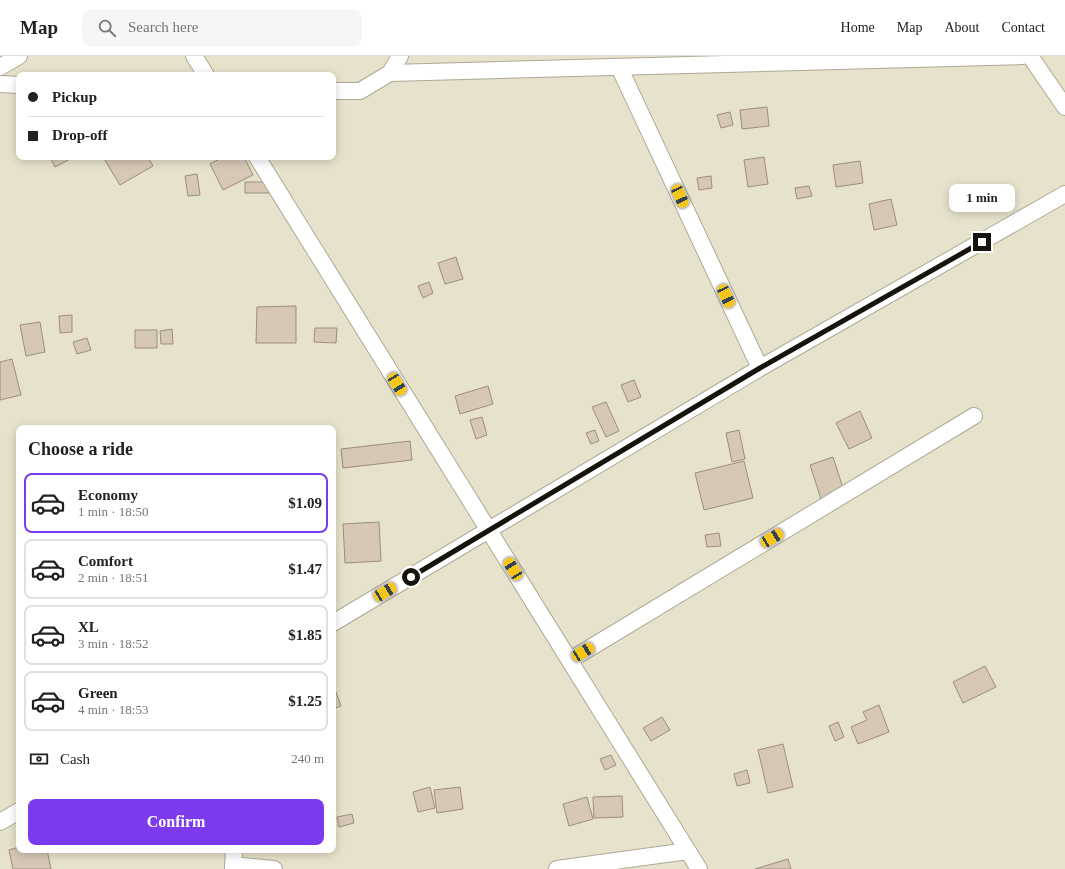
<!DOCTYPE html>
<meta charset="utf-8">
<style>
:root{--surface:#fff;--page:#f6f6f6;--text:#222;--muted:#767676;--line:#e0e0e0;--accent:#7c3aed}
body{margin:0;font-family:Georgia,serif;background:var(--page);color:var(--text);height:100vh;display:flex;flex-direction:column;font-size:15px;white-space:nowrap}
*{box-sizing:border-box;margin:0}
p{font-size:13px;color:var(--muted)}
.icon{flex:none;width:22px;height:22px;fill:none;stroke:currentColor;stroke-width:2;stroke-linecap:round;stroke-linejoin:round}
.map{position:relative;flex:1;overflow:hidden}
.side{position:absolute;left:16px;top:369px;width:320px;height:428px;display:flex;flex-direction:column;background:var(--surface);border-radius:8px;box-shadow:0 2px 10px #0003}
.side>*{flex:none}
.banner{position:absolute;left:16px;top:16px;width:320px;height:88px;border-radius:8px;box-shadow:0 2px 10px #0003;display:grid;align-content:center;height:88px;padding:0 12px;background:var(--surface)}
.end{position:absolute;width:18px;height:18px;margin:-9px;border:5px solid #16140c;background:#fff;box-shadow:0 0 0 2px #fff}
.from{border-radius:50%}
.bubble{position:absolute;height:28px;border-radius:8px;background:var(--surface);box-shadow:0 2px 10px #0003;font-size:13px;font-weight:700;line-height:28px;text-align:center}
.car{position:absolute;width:12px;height:24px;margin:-12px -6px;border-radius:5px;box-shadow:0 0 3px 1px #0007;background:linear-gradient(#f5c518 24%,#345 0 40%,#f5c518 0 76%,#345 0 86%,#f5c518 0)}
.banner b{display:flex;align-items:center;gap:14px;height:38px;font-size:15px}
.banner b+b{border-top:1px solid var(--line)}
.banner i{width:10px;height:10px;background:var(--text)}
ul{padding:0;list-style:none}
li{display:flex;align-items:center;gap:12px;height:60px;margin:0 8px 6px;padding:0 4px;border:2px solid var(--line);border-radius:8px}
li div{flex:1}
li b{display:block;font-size:15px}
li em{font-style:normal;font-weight:700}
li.selected{border-color:var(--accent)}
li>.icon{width:36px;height:36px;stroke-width:1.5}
h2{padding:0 12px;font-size:18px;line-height:48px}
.pay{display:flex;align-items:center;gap:10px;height:44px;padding:0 12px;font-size:15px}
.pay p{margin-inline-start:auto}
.primary-button{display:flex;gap:8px;margin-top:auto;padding:8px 12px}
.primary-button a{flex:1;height:46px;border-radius:8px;background:var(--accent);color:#fff;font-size:16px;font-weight:700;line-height:46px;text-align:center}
header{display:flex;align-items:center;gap:24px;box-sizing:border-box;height:56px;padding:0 20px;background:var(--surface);border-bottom:1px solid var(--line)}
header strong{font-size:19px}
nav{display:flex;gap:22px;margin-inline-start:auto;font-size:14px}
.search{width:280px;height:36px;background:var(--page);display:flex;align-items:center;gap:10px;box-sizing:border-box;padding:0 14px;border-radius:8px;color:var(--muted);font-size:15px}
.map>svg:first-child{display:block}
</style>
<header>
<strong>Map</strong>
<div class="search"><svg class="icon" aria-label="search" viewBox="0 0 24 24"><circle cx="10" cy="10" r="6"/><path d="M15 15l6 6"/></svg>Search here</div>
<nav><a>Home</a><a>Map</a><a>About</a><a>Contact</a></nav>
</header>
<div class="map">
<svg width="1065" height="813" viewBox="0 0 1065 813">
<rect width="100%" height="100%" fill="#e6e2cb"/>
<path fill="#d7c8b6" stroke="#9c8d7c" d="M767 51 769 70 742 73 740 54Z
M730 56 733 69 721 72 717 59Z
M50 101H74L55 111Z
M103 101H148L153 110 120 129Z
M223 101H244L253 119 223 134 210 108Z
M764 101 768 128 748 131 744 104Z
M860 105 863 127 836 131 833 109Z
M197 118 200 139 188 140 185 120Z
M711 120 712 132 699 134 697 122Z
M245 126H269V137H245Z
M809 130 812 140 797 143 795 132Z
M891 143 897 169 874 174 869 148Z
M456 201 463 223 445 228 438 207Z
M429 226 433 237 423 242 418 230Z
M296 250V287H256L257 251Z
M72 259V276L60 277 59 260Z
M40 266 45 296 26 300 20 269Z
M315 272H337L336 287 314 286Z
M172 273 173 288H161L160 275Z
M135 274H157V292H135Z
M87 282 91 294 77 298 73 286Z
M12 303 21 339 0 344V306Z
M634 324 641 341 628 346 621 329Z
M488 330 493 348 460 358 455 340Z
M606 346 619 375 606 381 592 351Z
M860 355 872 382 849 393 836 367Z
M482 361 487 379 476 383 470 364Z
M595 374 599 385 591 388 586 377Z
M739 374 745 403 732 406 726 377Z
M410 385 412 404 343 412 341 393Z
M833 401 844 435 821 443 810 409Z
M744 405 753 442 704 454 695 417Z
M379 466 381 505 345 507 343 468Z
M719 477 721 490 707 491 705 479Z
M985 610 996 631 963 647 953 626Z
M333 628 341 650 333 653Z
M879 649 889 676 858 688 851 671 867 664 863 656Z
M662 661 670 674 651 685 643 672Z
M838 666 844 681 835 685 829 670Z
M783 688 793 731 768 737 758 694Z
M611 699 616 709 605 714 600 703Z
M747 714 750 727 737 730 734 718Z
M430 731 435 752 418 756 413 736Z
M460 731 463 753 437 757 434 734Z
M622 740 623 761 594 762 593 741Z
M587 741 593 763 569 770 563 748Z
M352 758 354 767 339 771 337 761Z
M19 791V794H47L51 813H13L9 794Z
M788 803 791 813H755Z"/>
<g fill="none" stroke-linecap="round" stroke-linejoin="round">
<defs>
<path id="street" d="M194 0 206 19
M1030 0 1065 51
M0 11 19 0
M619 11 760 312
M390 17 1023 0
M0 28 19 29
M333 35H360L390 17 400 0
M257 101 699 813
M333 567 760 312 1065 138
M570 604 974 360
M0 766 19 755
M233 809 274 813
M233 813 234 794
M557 813 688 795"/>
</defs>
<use href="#street" stroke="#ada994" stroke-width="18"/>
<use href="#street" stroke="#fff" stroke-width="16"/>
</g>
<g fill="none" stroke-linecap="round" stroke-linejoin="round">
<path stroke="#16140c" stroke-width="5" d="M411 521 760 312 982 186"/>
</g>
</svg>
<i class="end from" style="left:411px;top:521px"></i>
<i class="end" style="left:982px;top:186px"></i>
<div class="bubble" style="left:949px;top:128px;width:66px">1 min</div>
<i class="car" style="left:680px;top:140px;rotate:155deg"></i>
<i class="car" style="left:726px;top:240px;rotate:155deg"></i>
<i class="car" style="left:397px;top:328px;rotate:149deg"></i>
<i class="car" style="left:772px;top:482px;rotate:59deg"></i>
<i class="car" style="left:513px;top:513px;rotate:328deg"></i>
<i class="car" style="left:385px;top:536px;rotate:59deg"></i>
<i class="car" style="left:583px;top:596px;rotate:59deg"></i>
<div class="banner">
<b><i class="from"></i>Pickup</b>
<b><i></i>Drop-off</b>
</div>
<section class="side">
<h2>Choose a ride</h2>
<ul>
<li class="selected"><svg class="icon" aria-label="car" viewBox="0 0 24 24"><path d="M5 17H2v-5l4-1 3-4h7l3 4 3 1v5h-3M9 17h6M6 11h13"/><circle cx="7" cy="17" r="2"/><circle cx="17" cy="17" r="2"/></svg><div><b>Economy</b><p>1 min · 18:50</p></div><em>$1.09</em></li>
<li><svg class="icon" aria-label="car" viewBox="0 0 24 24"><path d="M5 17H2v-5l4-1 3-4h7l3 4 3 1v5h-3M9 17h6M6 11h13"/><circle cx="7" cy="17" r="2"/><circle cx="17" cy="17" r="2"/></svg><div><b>Comfort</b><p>2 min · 18:51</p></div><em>$1.47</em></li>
<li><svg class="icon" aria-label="car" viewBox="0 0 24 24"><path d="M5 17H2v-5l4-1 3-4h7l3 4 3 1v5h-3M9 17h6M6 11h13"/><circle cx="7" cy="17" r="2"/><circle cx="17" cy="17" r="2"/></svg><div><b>XL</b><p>3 min · 18:52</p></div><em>$1.85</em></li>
<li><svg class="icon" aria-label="car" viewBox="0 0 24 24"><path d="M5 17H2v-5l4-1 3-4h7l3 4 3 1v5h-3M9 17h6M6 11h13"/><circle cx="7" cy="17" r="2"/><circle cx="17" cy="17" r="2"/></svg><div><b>Green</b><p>4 min · 18:53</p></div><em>$1.25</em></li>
</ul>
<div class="pay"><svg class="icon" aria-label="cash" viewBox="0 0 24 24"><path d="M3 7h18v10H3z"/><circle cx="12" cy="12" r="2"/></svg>Cash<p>240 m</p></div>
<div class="primary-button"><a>Confirm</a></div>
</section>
</div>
